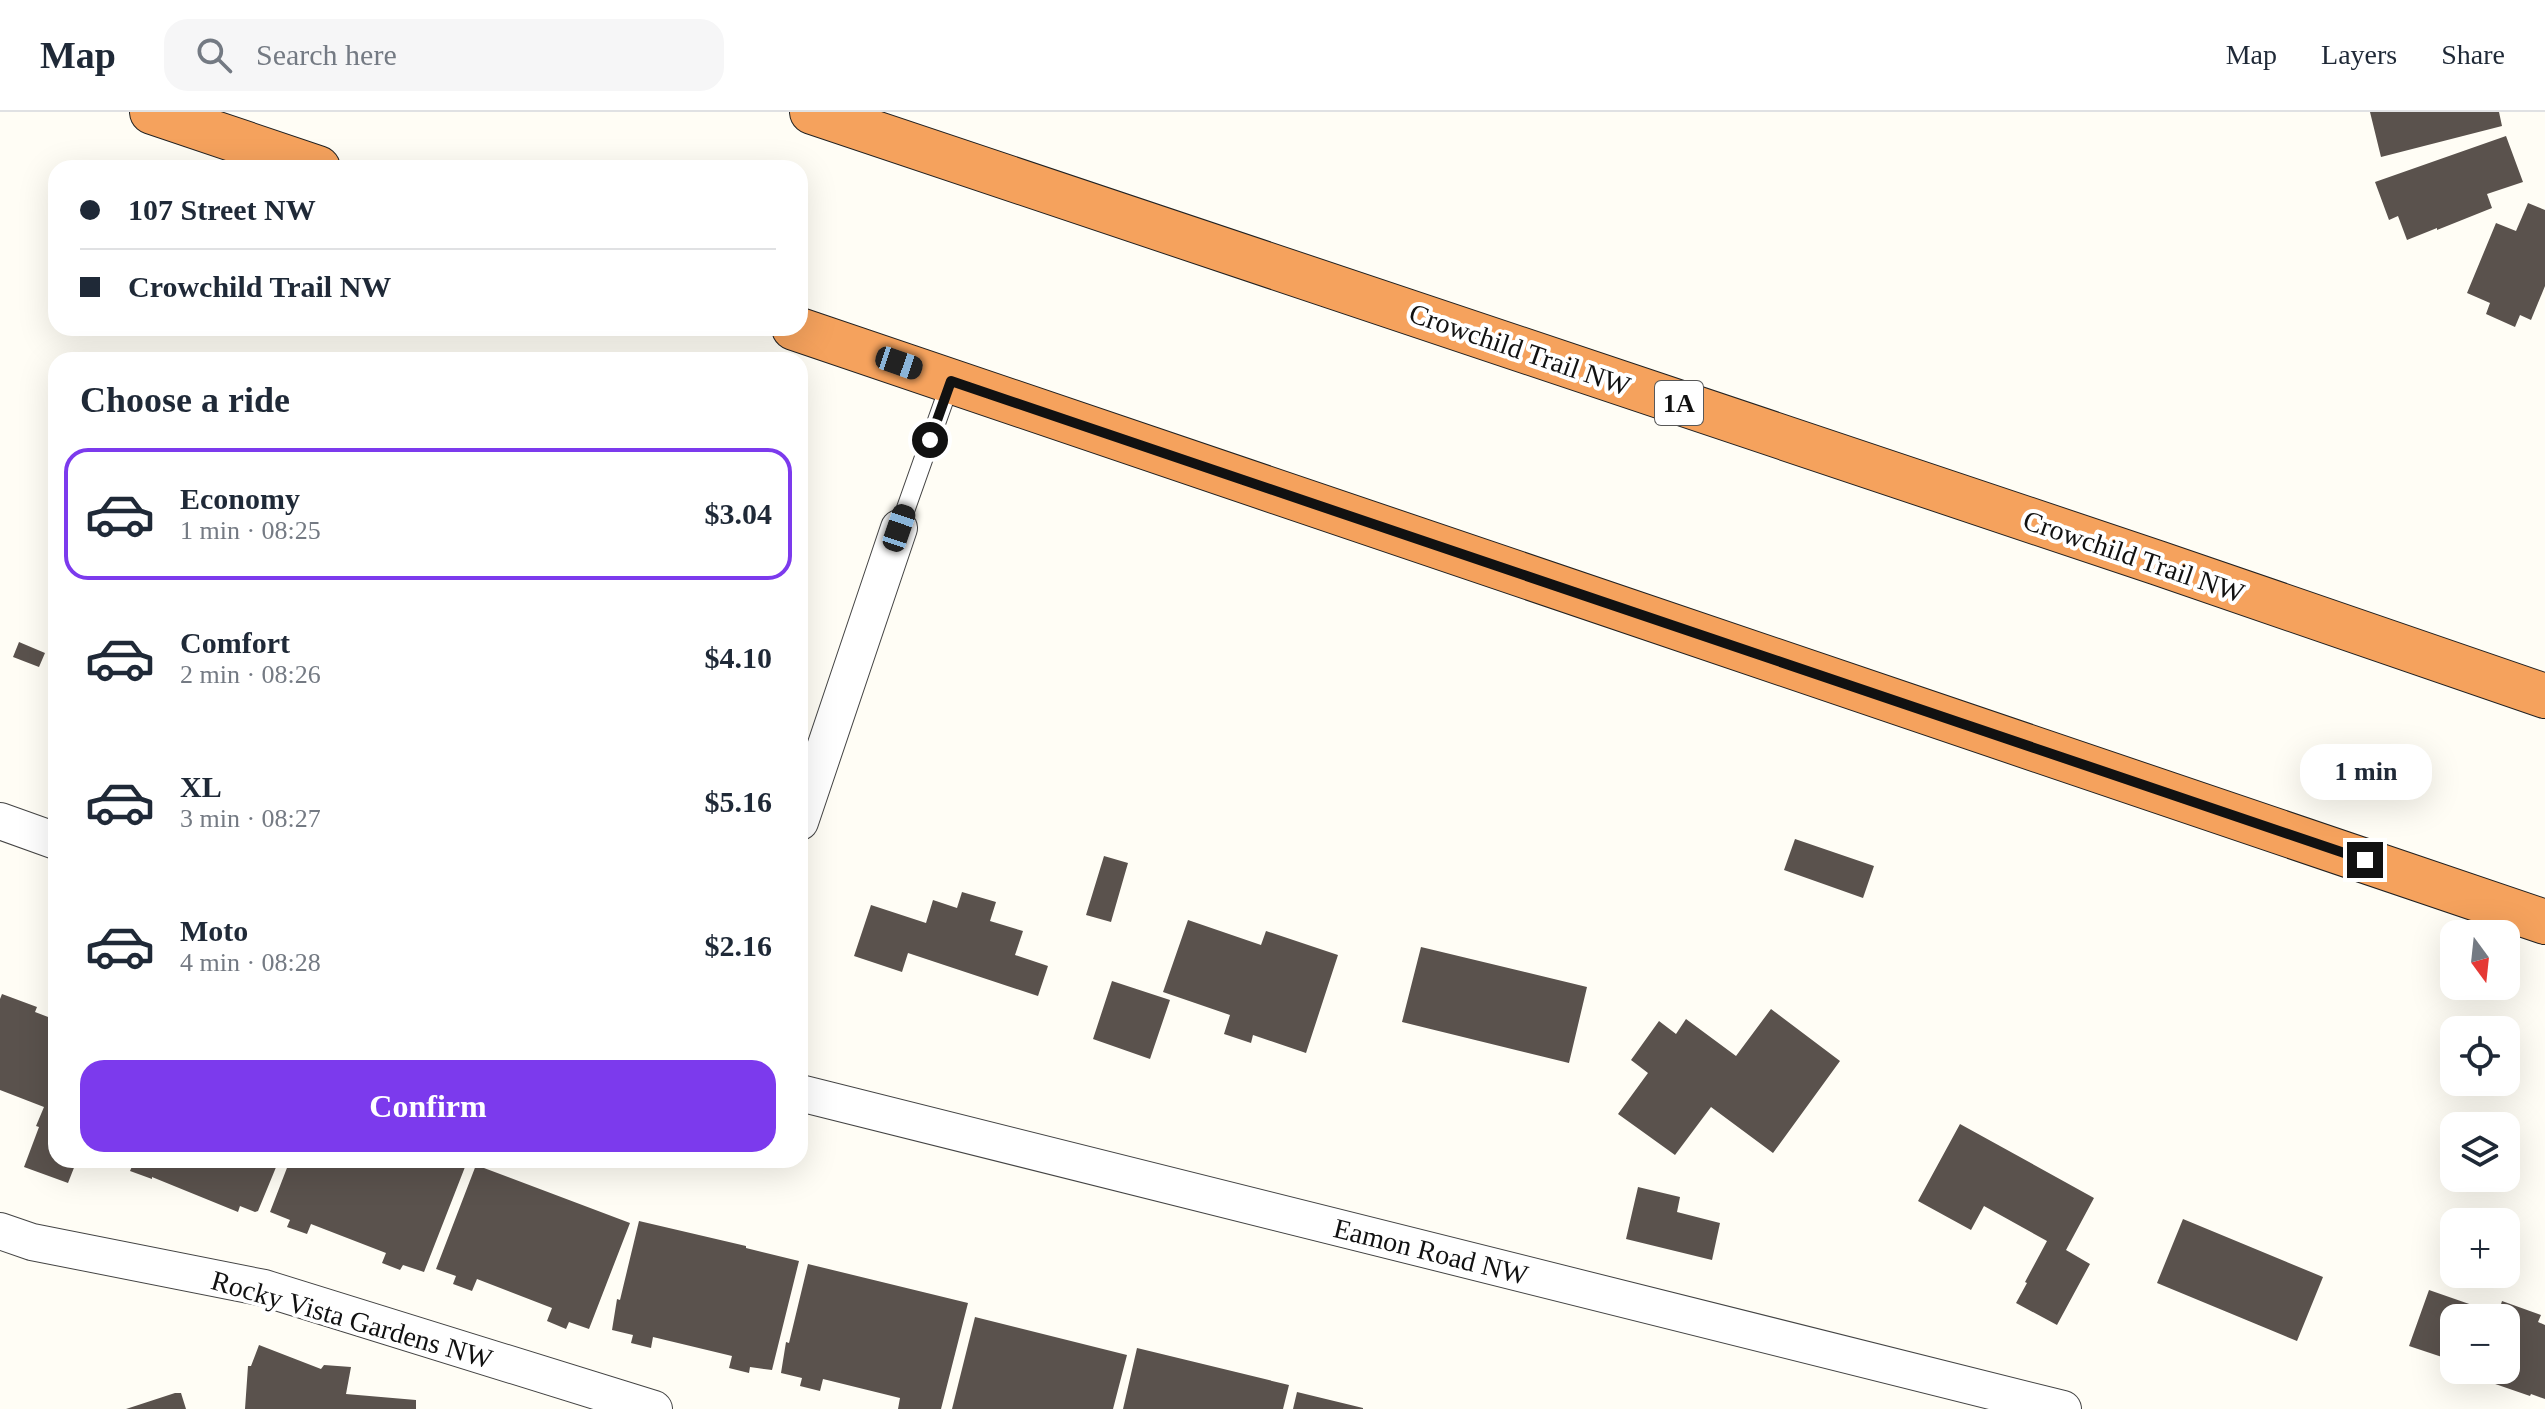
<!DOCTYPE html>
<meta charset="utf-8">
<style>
:root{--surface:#fff;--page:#f6f6f7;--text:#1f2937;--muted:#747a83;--line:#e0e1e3;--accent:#7c3aed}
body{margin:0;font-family:"Times New Roman",serif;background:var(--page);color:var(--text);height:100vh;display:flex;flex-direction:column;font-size:30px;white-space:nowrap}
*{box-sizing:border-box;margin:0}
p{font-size:26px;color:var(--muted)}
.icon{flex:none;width:44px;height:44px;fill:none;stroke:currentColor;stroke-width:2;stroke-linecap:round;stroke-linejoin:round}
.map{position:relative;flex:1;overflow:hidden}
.sheet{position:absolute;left:48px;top:240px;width:760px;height:816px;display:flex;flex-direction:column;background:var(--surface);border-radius:24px;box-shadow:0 8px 32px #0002}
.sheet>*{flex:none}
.guide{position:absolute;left:48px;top:48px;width:760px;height:176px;border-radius:24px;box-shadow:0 8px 32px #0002;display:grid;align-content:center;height:176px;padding:0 32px;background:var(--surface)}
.needle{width:52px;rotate:165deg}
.tools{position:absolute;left:2440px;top:808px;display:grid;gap:16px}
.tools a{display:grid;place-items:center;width:80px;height:80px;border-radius:16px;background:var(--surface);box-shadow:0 8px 32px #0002;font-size:40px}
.end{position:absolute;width:36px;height:36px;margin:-18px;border:10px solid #111;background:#fff;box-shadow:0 0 0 4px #fff}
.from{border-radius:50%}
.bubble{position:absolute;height:56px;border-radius:24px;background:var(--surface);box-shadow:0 8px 32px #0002;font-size:26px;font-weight:700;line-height:56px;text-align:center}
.car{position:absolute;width:24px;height:48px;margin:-24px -12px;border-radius:10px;box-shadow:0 0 6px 2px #0007;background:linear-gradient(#222 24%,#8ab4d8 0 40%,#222 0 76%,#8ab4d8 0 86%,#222 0)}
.guide b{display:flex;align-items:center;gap:28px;height:76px;font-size:30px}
.guide b+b{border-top:2px solid var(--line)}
.guide i{width:20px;height:20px;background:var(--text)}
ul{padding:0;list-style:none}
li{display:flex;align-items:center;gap:24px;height:132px;margin:0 16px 12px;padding:0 16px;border:4px solid transparent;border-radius:24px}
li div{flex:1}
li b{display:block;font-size:30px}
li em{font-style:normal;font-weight:700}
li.current{border-color:var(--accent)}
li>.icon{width:72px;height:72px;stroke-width:1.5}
h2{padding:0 32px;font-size:36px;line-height:96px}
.button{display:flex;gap:16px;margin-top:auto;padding:16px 32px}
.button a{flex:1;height:92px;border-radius:24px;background:var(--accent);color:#fff;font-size:32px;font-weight:700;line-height:92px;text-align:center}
header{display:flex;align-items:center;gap:48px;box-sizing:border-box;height:112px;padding:0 40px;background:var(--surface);border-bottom:2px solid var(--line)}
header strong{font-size:38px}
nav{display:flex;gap:44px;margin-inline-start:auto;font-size:28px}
.search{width:560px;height:72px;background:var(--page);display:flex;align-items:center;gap:20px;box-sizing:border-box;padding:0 28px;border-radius:24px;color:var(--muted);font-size:30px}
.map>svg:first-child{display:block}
</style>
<header>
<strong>Map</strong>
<div class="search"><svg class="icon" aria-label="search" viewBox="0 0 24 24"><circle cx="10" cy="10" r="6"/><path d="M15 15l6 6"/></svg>Search here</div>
<nav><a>Map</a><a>Layers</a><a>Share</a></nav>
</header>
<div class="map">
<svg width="2545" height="1297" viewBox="0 0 2545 1297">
<rect width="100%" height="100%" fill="#fffdf5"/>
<path fill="#5a524d" d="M2370 0H2499L2502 14 2381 45Z
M2506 24 2523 70 2487 82 2492 96 2437 118V116L2407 128 2398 104 2389 108 2375 70Z
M2528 91 2545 98V174L2531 208 2520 203 2515 215 2486 202 2490 191 2467 181 2496 111 2516 119Z
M19 530 45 541 39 555 13 545Z
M1795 727 1874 754 1863 786 1784 758Z
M1104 744 1128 751 1111 810 1086 803Z
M962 780 996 790 990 809 1023 819 1015 843 1048 854 1038 884 908 841 902 860 854 844 871 793 926 811 933 788 957 796Z
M1188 808 1261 833 1266 819 1338 843 1306 941 1253 923 1251 931 1224 922 1230 903 1163 880Z
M1421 835 1587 875 1569 951 1402 910Z
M1112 869 1170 888 1150 947 1093 927Z
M2 882 37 895 35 900 56 908V1048H77L68 1071 24 1055 39 1015 36 1014 44 995 0 978V887Z
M1771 897 1840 949 1773 1041 1711 995 1675 1043 1618 1002 1648 961 1631 948 1659 909 1676 922 1686 907 1736 944Z
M1960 1012 2094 1086 2066 1138 2090 1152 2057 1213 2016 1191 2027 1171 2025 1170 2047 1129 1984 1094 1971 1118 1918 1089Z
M124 1048H279L258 1099 255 1100 240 1094 238 1100 152 1065V1067L130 1059 133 1052Z
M290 1048H446L465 1055 424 1160 403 1153 400 1158 382 1151 386 1141 311 1112 307 1122 287 1115 290 1108 270 1100Z
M476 1053 630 1111 589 1217 569 1210 566 1217 547 1209 552 1196 477 1167 472 1179 453 1172 456 1164 436 1157Z
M1638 1075 1680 1085 1677 1100 1720 1111 1712 1148 1626 1127Z
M2183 1107 2323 1165 2297 1229 2157 1171Z
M639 1109 746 1134V1136L799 1149 772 1258 750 1255 749 1261 729 1256 732 1244 653 1225 651 1236 631 1231 633 1223 612 1218 617 1187 620 1188Z
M808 1152 968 1191 941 1297H898L900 1286 823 1267 820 1279 800 1274 802 1266 781 1261 786 1230 789 1231Z
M2429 1178 2498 1202 2502 1189 2541 1203 2538 1210 2545 1213V1287L2531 1282 2530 1284 2472 1264 2474 1258H2506V1206H2454V1249L2409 1234Z
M975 1205 1127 1243 1113 1297H952Z
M259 1233 321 1257 324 1253 351 1255 346 1282 416 1288V1297H245L248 1254H251Z
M1137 1236 1289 1273 1283 1297H1123Z
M1297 1280 1363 1296V1297H1293Z
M175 1281H181L186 1297H126Z"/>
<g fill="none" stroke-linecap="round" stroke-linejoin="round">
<defs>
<path id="lane" d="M899 416 951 269"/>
<path id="street" d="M0 709 56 729
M800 710 899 416
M800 981 2063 1297
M0 1119 32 1130 264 1176 654 1297"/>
<path id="highway" d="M152 0 318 56
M812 0 2158 451 2545 584
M794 216 2545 810"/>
</defs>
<use href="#lane" stroke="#444" stroke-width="20"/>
<use href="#street" stroke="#444" stroke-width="38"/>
<use href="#highway" stroke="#222" stroke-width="46"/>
<use href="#lane" stroke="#fff" stroke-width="18"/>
<use href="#street" stroke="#fff" stroke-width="36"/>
<use href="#highway" stroke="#f5a25d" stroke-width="44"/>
</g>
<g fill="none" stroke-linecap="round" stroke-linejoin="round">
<path stroke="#111" stroke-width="10" d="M930 328 951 269 2365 748"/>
</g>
<g text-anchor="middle" stroke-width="8" stroke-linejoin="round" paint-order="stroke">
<rect fill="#fff" stroke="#585858" stroke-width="2" x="1655" y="269" width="48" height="44" rx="6"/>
<g font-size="26" font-weight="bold" fill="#111">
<text x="1679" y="300">1A</text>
</g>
<g font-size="28" fill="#111" stroke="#fff">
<text transform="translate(1520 237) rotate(19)" y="10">Crowchild Trail NW</text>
<text transform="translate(2134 444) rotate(19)" y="10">Crowchild Trail NW</text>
<text transform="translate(1431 1139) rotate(14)" y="10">Eamon Road NW</text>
<text transform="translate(352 1207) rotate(16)" y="10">Rocky Vista Gardens NW</text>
</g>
</g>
</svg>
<div class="tools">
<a><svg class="needle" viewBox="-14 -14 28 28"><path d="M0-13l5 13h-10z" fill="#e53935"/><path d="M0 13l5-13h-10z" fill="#747a83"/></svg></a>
<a><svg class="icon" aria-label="locate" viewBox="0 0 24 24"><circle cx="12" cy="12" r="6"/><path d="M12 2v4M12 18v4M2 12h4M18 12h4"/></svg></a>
<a><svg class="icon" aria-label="layers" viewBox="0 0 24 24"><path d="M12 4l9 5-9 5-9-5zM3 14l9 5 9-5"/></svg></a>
<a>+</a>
<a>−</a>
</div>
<i class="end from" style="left:930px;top:328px"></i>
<i class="end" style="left:2365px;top:748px"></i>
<div class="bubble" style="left:2300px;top:632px;width:132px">1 min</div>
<i class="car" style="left:899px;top:251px;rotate:109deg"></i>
<i class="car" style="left:899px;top:416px;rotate:19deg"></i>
<div class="guide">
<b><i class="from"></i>107 Street NW</b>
<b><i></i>Crowchild Trail NW</b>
</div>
<section class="sheet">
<h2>Choose a ride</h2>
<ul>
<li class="current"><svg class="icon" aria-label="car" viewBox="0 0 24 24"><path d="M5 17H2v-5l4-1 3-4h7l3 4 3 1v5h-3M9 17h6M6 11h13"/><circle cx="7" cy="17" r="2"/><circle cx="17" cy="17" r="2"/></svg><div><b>Economy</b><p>1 min · 08:25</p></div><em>$3.04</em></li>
<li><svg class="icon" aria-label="car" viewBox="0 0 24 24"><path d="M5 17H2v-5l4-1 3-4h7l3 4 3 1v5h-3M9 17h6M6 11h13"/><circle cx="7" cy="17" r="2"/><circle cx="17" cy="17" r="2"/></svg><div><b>Comfort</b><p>2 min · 08:26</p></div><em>$4.10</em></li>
<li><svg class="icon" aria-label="car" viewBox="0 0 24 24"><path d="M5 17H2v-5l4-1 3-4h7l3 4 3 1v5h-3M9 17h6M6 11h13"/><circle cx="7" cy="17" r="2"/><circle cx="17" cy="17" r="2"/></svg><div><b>XL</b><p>3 min · 08:27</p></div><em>$5.16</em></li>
<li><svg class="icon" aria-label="car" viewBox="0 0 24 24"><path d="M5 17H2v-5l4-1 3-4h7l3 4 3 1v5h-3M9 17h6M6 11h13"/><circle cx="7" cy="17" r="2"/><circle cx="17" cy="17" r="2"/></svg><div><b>Moto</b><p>4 min · 08:28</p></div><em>$2.16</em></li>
</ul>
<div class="button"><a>Confirm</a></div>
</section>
</div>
